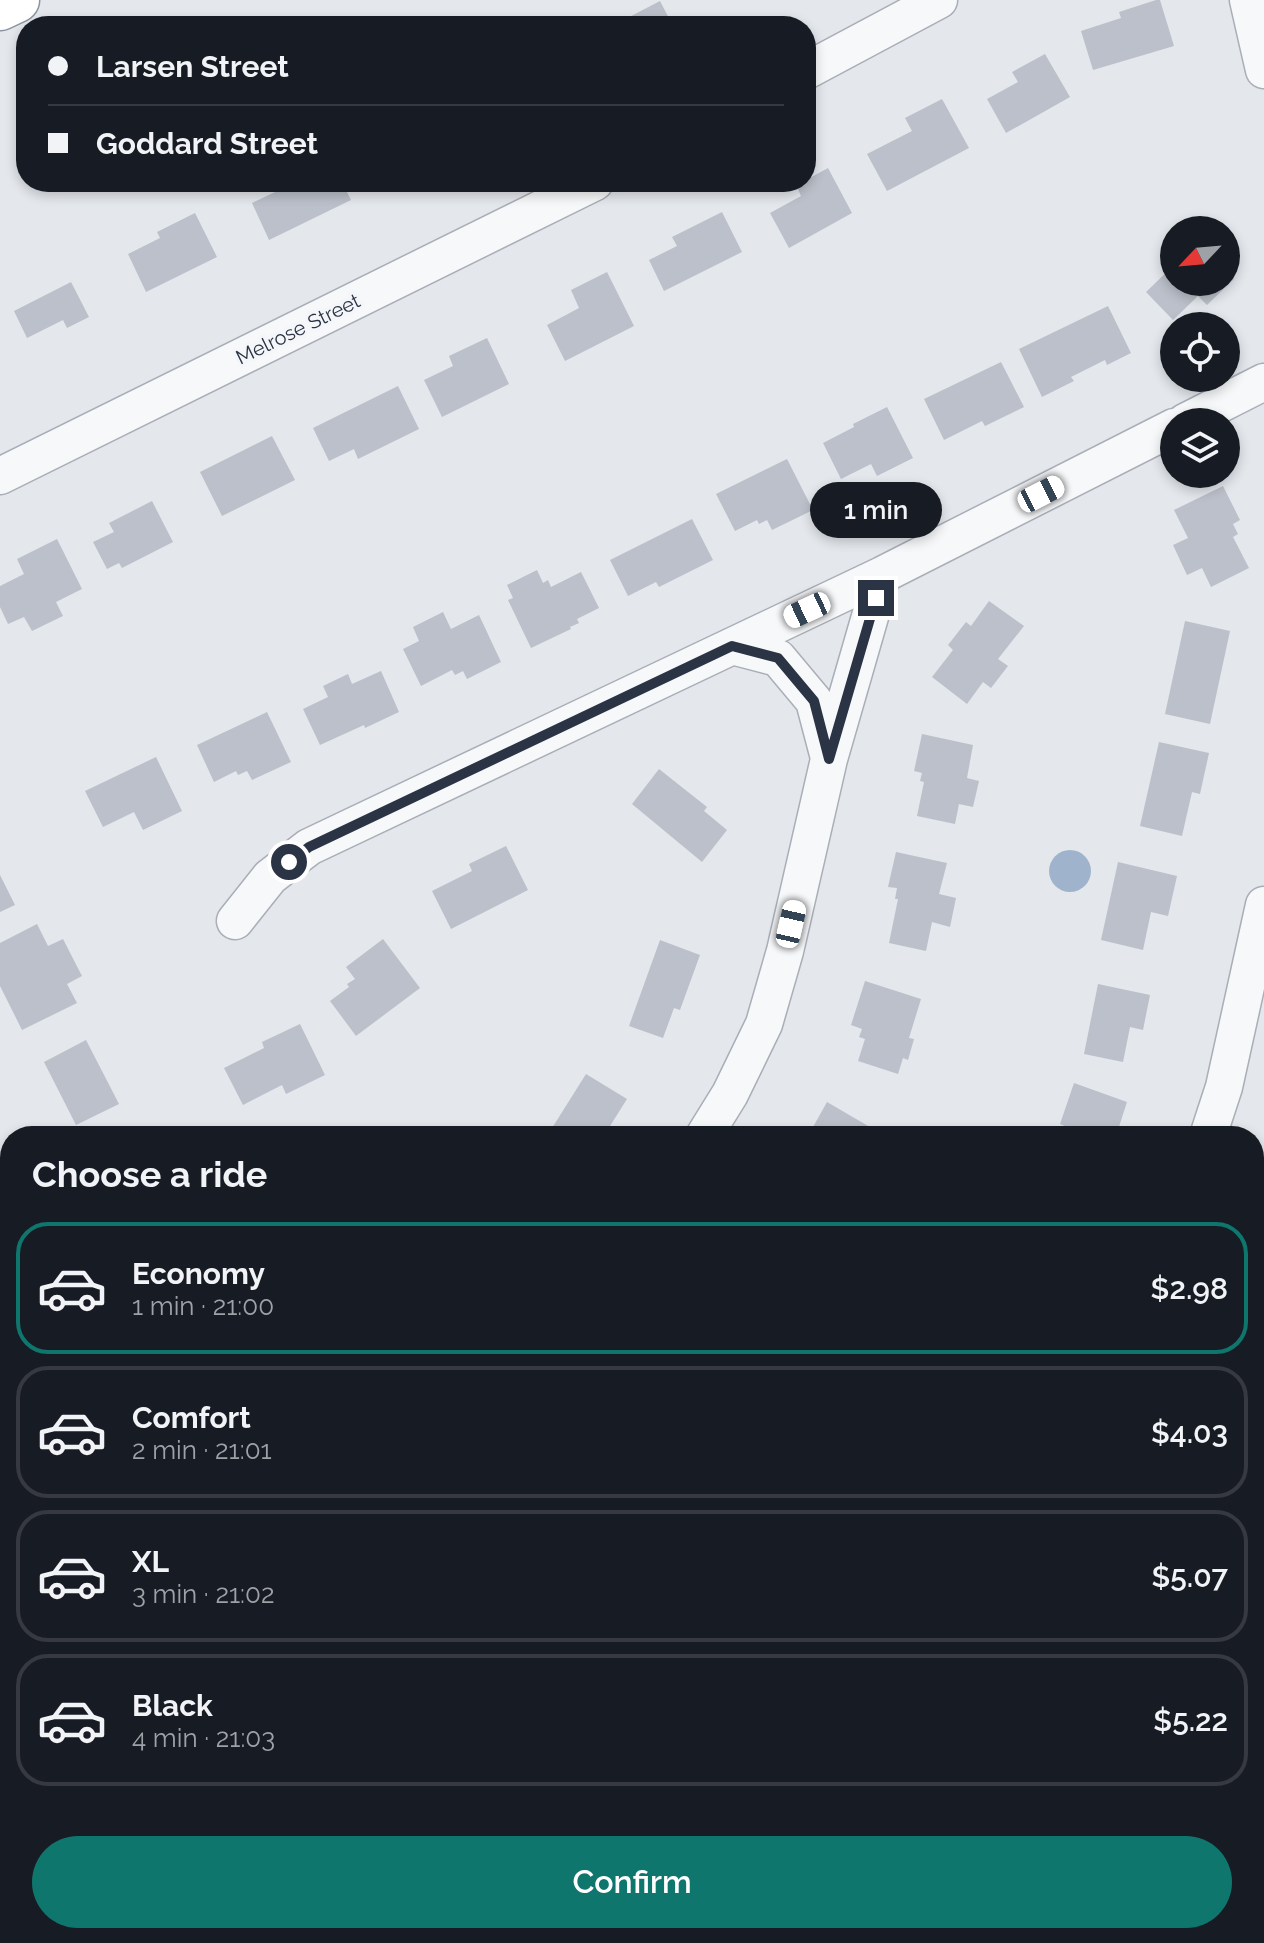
<!DOCTYPE html>
<meta charset="utf-8">
<style>
:root{--surface:#171b24;--page:#242831;--text:#f1f3f6;--muted:#9ea1a6;--line:#363941;--accent:#0f766e}
body{margin:0;font-family:Raleway,sans-serif;background:var(--page);color:var(--text);height:100vh;display:flex;flex-direction:column;font-size:30px;white-space:nowrap}
*{box-sizing:border-box;margin:0}
p{font-size:26px;color:var(--muted)}
.icon{flex:none;width:44px;height:44px;fill:none;stroke:currentColor;stroke-width:2;stroke-linecap:round;stroke-linejoin:round}
.map{position:relative;flex:1;overflow:hidden}
.drawer{position:absolute;left:0px;top:1126px;width:1264px;height:818px;display:flex;flex-direction:column;background:var(--surface);border-radius:32px 32px 0 0;box-shadow:0 4px 12px #0003}
.drawer>*{flex:none}
.banner{position:absolute;left:16px;top:16px;width:800px;height:176px;border-radius:32px;box-shadow:0 4px 12px #0003;display:grid;align-content:center;height:176px;padding:0 32px;background:var(--surface)}
.needle{width:52px;rotate:244deg}
.tools{position:absolute;left:1160px;top:216px;display:grid;gap:16px}
.tools a{display:grid;place-items:center;width:80px;height:80px;border-radius:50%;background:var(--surface);box-shadow:0 4px 12px #0003;font-size:40px}
.end{position:absolute;width:36px;height:36px;margin:-18px;border:10px solid #2b3445;background:#fff;box-shadow:0 0 0 4px #fff}
.from{border-radius:50%}
.bubble{position:absolute;height:56px;border-radius:28px;background:var(--surface);box-shadow:0 4px 12px #0003;font-size:26px;font-weight:600;line-height:56px;text-align:center}
.car{position:absolute;width:24px;height:48px;margin:-24px -12px;border-radius:10px;box-shadow:0 0 6px 2px #0007;background:linear-gradient(#fff 24%,#345 0 40%,#fff 0 76%,#345 0 86%,#fff 0)}
.banner b{display:flex;align-items:center;gap:28px;height:76px;font-size:30px}
.banner b+b{border-top:2px solid var(--line)}
.banner i{width:20px;height:20px;background:var(--text)}
ul{padding:0;list-style:none}
li{display:flex;align-items:center;gap:24px;height:132px;margin:0 16px 12px;padding:0 16px;border:4px solid var(--line);border-radius:32px}
li div{flex:1}
li b{display:block;font-size:30px}
li em{font-style:normal;font-weight:600}
li.current{border-color:var(--accent)}
li>.icon{width:72px;height:72px;stroke-width:1.5}
h2{padding:0 32px;font-size:36px;line-height:96px}
.button{display:flex;gap:16px;margin-top:auto;padding:16px 32px}
.button a{flex:1;height:92px;border-radius:48px;background:var(--accent);color:#fff;font-size:32px;font-weight:600;line-height:92px;text-align:center}
.map>svg:first-child{display:block}
</style>
<div class="map">
<svg width="1264" height="1943" viewBox="0 0 1264 1943">
<rect width="100%" height="100%" fill="#e4e7ec"/>
<path fill="#9fb4cc" d="M1049 871a21 21 0 1 1 42 0a21 21 0 1 1-42 0Z"/>
<g fill="none" stroke-linecap="round" stroke-linejoin="round">
<path stroke="#9fb4cc" stroke-width="10" d="M1254 1587 1264 1572
M1012 1943 1018 1934"/>
</g>
<path fill="#bbc0ca" d="M1156 0H1160L1174 46 1093 70 1081 31 1121 18 1119 12Z
M660 1 673 26H612Z
M1045 54 1070 97 1006 133 987 99 1018 82 1012 72Z
M942 99 969 148 887 191 867 154 912 131 905 118Z
M828 168 852 213 789 248 770 213 801 196 796 185 806 182V180Z
M296 182H342L351 200 269 240 252 203Z
M722 212 742 252 664 291 649 260 677 246 672 237Z
M195 213 217 257 146 292 128 254 160 238 157 232Z
M1174 265V282H1226V270L1234 279 1207 305 1198 296 1173 320 1146 292Z
M607 272 634 326 565 361 547 325 579 308 571 290Z
M71 282 89 317 67 328 63 320 27 338 14 311Z
M1108 306 1131 353 1107 365 1105 360 1071 377 1074 381 1042 397 1019 349Z
M487 338 509 384 442 417 424 380 453 366 449 356Z
M1001 362 1024 407 985 426 982 421 944 440 924 399Z
M398 386 419 429 358 459 354 449 329 461 313 428Z
M887 407 913 458 877 476 871 464 841 479 823 443 854 427 853 424Z
M272 436 295 480 222 516 200 472Z
M787 459 813 510 772 530 767 520 759 524 757 520 735 531 716 494Z
M1223 486 1240 520 1233 524 1238 534 1233 537 1249 568 1211 587 1202 568 1187 575 1173 545 1188 538 1174 510Z
M152 501 173 542 122 568 119 563 107 569 93 542 114 532 109 523Z
M692 519 713 560 659 587 656 582 628 596 610 560Z
M57 539 82 589 56 602 63 616 32 631 24 617 8 624 0 607V586L24 574 17 559Z
M537 570 543 583 548 580 551 587 581 572 599 608 577 619 579 623 570 627 571 629 531 648 508 600 513 598 507 585Z
M989 601 1024 626 998 659 1008 666 991 688 983 682 967 704 932 677 953 650 948 645 966 622 971 626Z
M443 612 451 629 479 615 501 662 467 679 463 671 455 675 452 670 421 686 403 649 419 641 413 627Z
M1185 621 1230 631 1210 724 1165 714Z
M381 671 399 712 365 728 364 725 320 745 303 709 328 697 323 686 348 674 352 684Z
M267 712 291 762 252 780 247 771 238 775 236 771 214 782 197 745Z
M922 734 973 745 967 778 979 781 973 807 959 804 955 824 917 816 924 782 920 781 922 773 914 771Z
M1159 742 1209 753 1200 794 1192 792 1182 836 1140 826Z
M156 757 182 811 143 830 134 812 103 827 85 791Z
M659 769 707 807 704 811 727 830 702 862 632 804Z
M506 846 528 890 451 929 432 891 472 871 469 864Z
M896 852 947 863 939 894 956 898 950 927 932 922 926 951 889 943 898 899H895L897 888 888 887Z
M1118 862 1177 876 1168 916 1151 912 1143 950 1101 940Z
M0 875 15 905 0 912Z
M37 924 48 946 63 939 82 976 67 984 77 1003 22 1030 0 986V943Z
M383 939 420 988 356 1036 330 1001 349 987 347 984 355 979 346 967Z
M660 940 700 955 680 1010 674 1008 663 1038 629 1026Z
M865 981 921 999 909 1038 914 1039 908 1060 903 1058 898 1074 858 1061 865 1039 859 1037 862 1029 851 1025Z
M1098 984 1150 995 1143 1030 1130 1027 1123 1062 1084 1054Z
M300 1024 325 1075 286 1094 282 1085 243 1105 224 1068 264 1048 262 1042Z
M86 1040 119 1104 76 1125 44 1062Z
M586 1074 627 1099 605 1134 602 1132 599 1136H547Z
M1074 1083 1127 1102 1116 1136H1064L1067 1127 1060 1124Z
M827 1102 875 1130 871 1136H808Z
M1255 1258 1264 1261V1341L1254 1336Z
M8 1409 10 1413V1492L3 1496 0 1489V1413Z
M1264 1754V1806L1254 1800V1770Z
M1254 1842 1264 1849V1862L1254 1876Z
M255 1934H263L267 1943H234Z
M860 1934H910L904 1943H854Z
M1165 1934H1170L1181 1943H1158Z"/>
<g fill="none" stroke-linecap="round" stroke-linejoin="round">
<defs>
<path id="minor" d="M1248 0 1264 70
M806 71 939 0
M1185 422 1264 382
M0 476 595 182
M732 646 778 658 814 701 829 758
M235 921 270 877 309 847 882 575 1174 427
M704 1136 730 1094 764 1024 785 951 829 759 882 575
M1208 1136 1224 1087 1264 905
M0 1180 10 1201
M368 1934 372 1943
M734 1943 741 1934"/>
<path id="motorway" d="M0 8 17 0"/>
</defs>
<use href="#minor" stroke="#a9aeb7" stroke-width="39"/>
<use href="#motorway" stroke="#8b94a3" stroke-width="47"/>
<use href="#minor" stroke="#f7f8fa" stroke-width="36"/>
<use href="#motorway" stroke="#fff" stroke-width="44"/>
</g>
<g fill="none" stroke-linecap="round" stroke-linejoin="round">
<path stroke="#2b3445" stroke-width="10" d="M289 862 309 847 732 646 778 658 814 701 829 759 876 598"/>
</g>
<g text-anchor="middle" stroke-width="7" stroke-linejoin="round" paint-order="stroke">
<g font-size="20" fill="#2b3445" stroke="#f4f6f9">
<text transform="translate(298 329) rotate(-26)" y="7">Melrose Street</text>
</g>
</g>
</svg>
<div class="tools">
<a><svg class="needle" viewBox="-14 -14 28 28"><path d="M0-13l5 13h-10z" fill="#e53935"/><path d="M0 13l5-13h-10z" fill="#9ea1a6"/></svg></a>
<a><svg class="icon" aria-label="locate" viewBox="0 0 24 24"><circle cx="12" cy="12" r="6"/><path d="M12 2v4M12 18v4M2 12h4M18 12h4"/></svg></a>
<a><svg class="icon" aria-label="layers" viewBox="0 0 24 24"><path d="M12 4l9 5-9 5-9-5zM3 14l9 5 9-5"/></svg></a>
</div>
<i class="end from" style="left:289px;top:862px"></i>
<i class="end" style="left:876px;top:598px"></i>
<div class="bubble" style="left:810px;top:482px;width:132px">1 min</div>
<i class="car" style="left:1041px;top:494px;rotate:63deg"></i>
<i class="car" style="left:807px;top:610px;rotate:245deg"></i>
<i class="car" style="left:791px;top:924px;rotate:13deg"></i>
<div class="banner">
<b><i class="from"></i>Larsen Street</b>
<b><i></i>Goddard Street</b>
</div>
<section class="drawer">
<h2>Choose a ride</h2>
<ul>
<li class="current"><svg class="icon" aria-label="car" viewBox="0 0 24 24"><path d="M5 17H2v-5l4-1 3-4h7l3 4 3 1v5h-3M9 17h6M6 11h13"/><circle cx="7" cy="17" r="2"/><circle cx="17" cy="17" r="2"/></svg><div><b>Economy</b><p>1 min · 21:00</p></div><em>$2.98</em></li>
<li><svg class="icon" aria-label="car" viewBox="0 0 24 24"><path d="M5 17H2v-5l4-1 3-4h7l3 4 3 1v5h-3M9 17h6M6 11h13"/><circle cx="7" cy="17" r="2"/><circle cx="17" cy="17" r="2"/></svg><div><b>Comfort</b><p>2 min · 21:01</p></div><em>$4.03</em></li>
<li><svg class="icon" aria-label="car" viewBox="0 0 24 24"><path d="M5 17H2v-5l4-1 3-4h7l3 4 3 1v5h-3M9 17h6M6 11h13"/><circle cx="7" cy="17" r="2"/><circle cx="17" cy="17" r="2"/></svg><div><b>XL</b><p>3 min · 21:02</p></div><em>$5.07</em></li>
<li><svg class="icon" aria-label="car" viewBox="0 0 24 24"><path d="M5 17H2v-5l4-1 3-4h7l3 4 3 1v5h-3M9 17h6M6 11h13"/><circle cx="7" cy="17" r="2"/><circle cx="17" cy="17" r="2"/></svg><div><b>Black</b><p>4 min · 21:03</p></div><em>$5.22</em></li>
</ul>
<div class="button"><a>Confirm</a></div>
</section>
</div>
